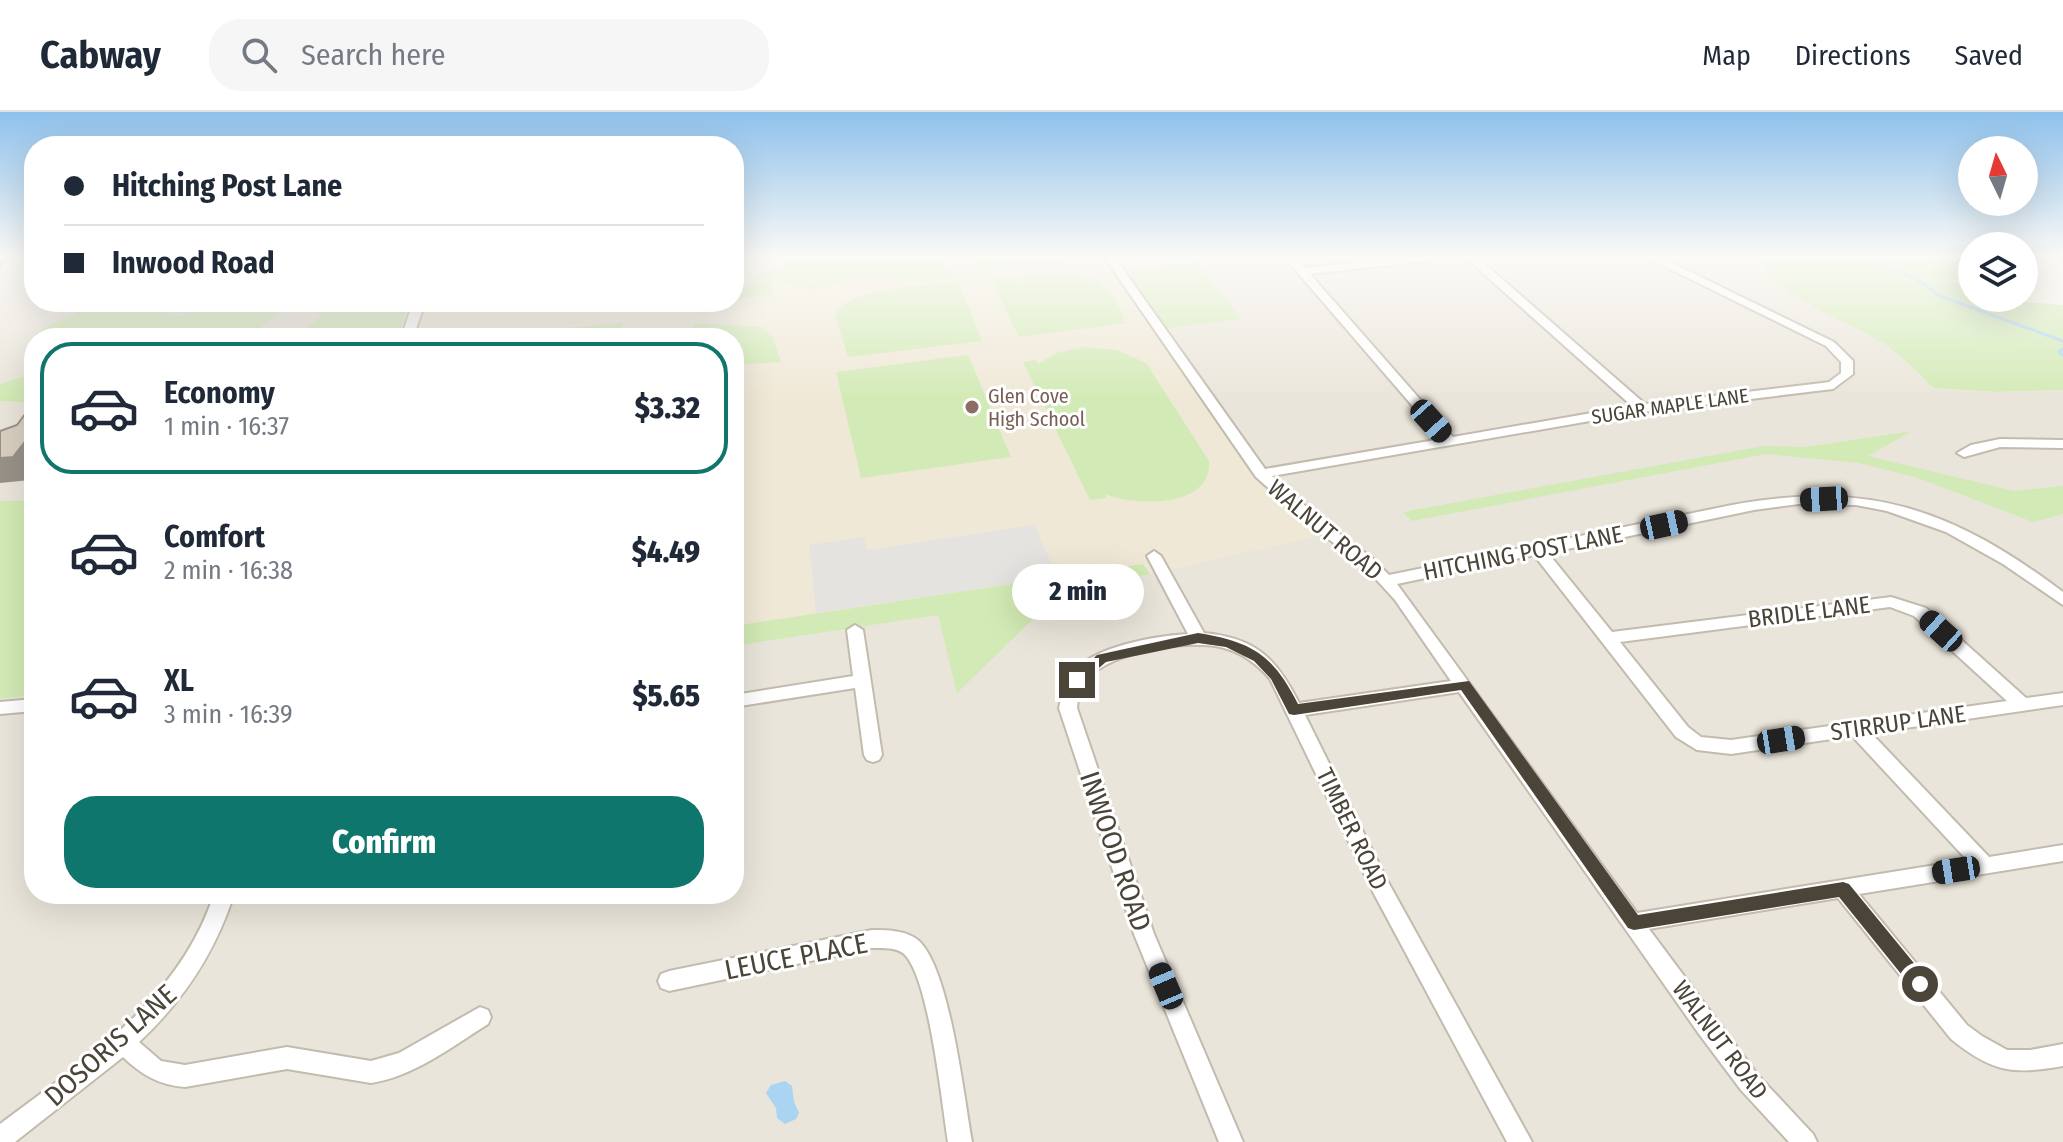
<!DOCTYPE html>
<meta charset="utf-8">
<style>
:root{--surface:#fff;--page:#f6f6f7;--text:#1f2937;--muted:#747a83;--line:#e0e1e3;--accent:#0f766e}
body{margin:0;font-family:"Fira Sans Condensed",sans-serif;background:var(--page);color:var(--text);height:100vh;display:flex;flex-direction:column;font-size:30px;white-space:nowrap}
*{box-sizing:border-box;margin:0}
p{font-size:26px;color:var(--muted)}
.icon{flex:none;width:44px;height:44px;fill:none;stroke:currentColor;stroke-width:2;stroke-linecap:round;stroke-linejoin:round}
.map{position:relative;flex:1;overflow:hidden}
.drawer{position:absolute;left:24px;top:216px;width:720px;height:576px;display:flex;flex-direction:column;background:var(--surface);border-radius:32px;box-shadow:0 8px 32px #0002}
.drawer>*{flex:none}
.banner{position:absolute;left:24px;top:24px;width:720px;height:176px;border-radius:32px;box-shadow:0 8px 32px #0002;display:grid;align-content:center;height:176px;padding:0 40px;background:var(--surface)}
.needle{width:52px;rotate:355deg}
.tools{position:absolute;left:1958px;top:24px;display:grid;gap:16px}
.tools a{display:grid;place-items:center;width:80px;height:80px;border-radius:50%;background:var(--surface);box-shadow:0 8px 32px #0002;font-size:40px}
.end{position:absolute;width:36px;height:36px;margin:-18px;border:10px solid #4b4439;background:#fff;box-shadow:0 0 0 4px #fff}
.from{border-radius:50%}
.bubble{position:absolute;height:56px;border-radius:28px;background:var(--surface);box-shadow:0 8px 32px #0002;font-size:26px;font-weight:800;line-height:56px;text-align:center}
.car{position:absolute;width:24px;height:48px;margin:-24px -12px;border-radius:10px;box-shadow:0 0 6px 2px #0007;background:linear-gradient(#222 24%,#8ab4d8 0 40%,#222 0 76%,#8ab4d8 0 86%,#222 0)}
.banner b{display:flex;align-items:center;gap:28px;height:76px;font-size:30px}
.banner b+b{border-top:2px solid var(--line)}
.banner i{width:20px;height:20px;background:var(--text)}
ul{padding:14px 0 0;list-style:none}
li{display:flex;align-items:center;gap:24px;height:132px;margin:0 16px 12px;padding:0 24px;border:4px solid transparent;border-radius:32px}
li div{flex:1}
li b{display:block;font-size:30px}
li em{font-style:normal;font-weight:800}
li.on{border-color:var(--accent)}
li>.icon{width:72px;height:72px;stroke-width:1.5}
.primary-button{display:flex;gap:16px;margin-top:auto;padding:16px 40px}
.primary-button a{flex:1;height:92px;border-radius:32px;background:var(--accent);color:#fff;font-size:32px;font-weight:800;line-height:92px;text-align:center}
header{display:flex;align-items:center;gap:48px;box-sizing:border-box;height:112px;padding:0 40px;background:var(--surface);border-bottom:2px solid var(--line)}
header strong{font-size:38px}
nav{display:flex;gap:44px;margin-inline-start:auto;font-size:28px}
.search{width:560px;height:72px;background:var(--page);display:flex;align-items:center;gap:20px;box-sizing:border-box;padding:0 28px;border-radius:32px;color:var(--muted);font-size:30px}
.map>svg:first-child{display:block}
</style>
<header>
<strong>Cabway</strong>
<div class="search"><svg class="icon" aria-label="search" viewBox="0 0 24 24"><circle cx="10" cy="10" r="6"/><path d="M15 15l6 6"/></svg>Search here</div>
<nav><a>Map</a><a>Directions</a><a>Saved</a></nav>
</header>
<div class="map">
<svg width="2063" height="1030" viewBox="0 0 2063 1030">
<rect width="100%" height="100%" fill="#f6f3ec"/>
<path fill="#eae5da" d="M0 146H34V190H222L179 204 125 192 42 217 26 236 34 245V261L0 272Z
M1107 146H1759L1761 157 1821 197 1877 227 1900 244 1933 276 1996 280 2063 278V1030H0V587L34 583V782H734V534L1032 488 1326 422 1277 382Z
M285 190H322L319 206 291 226H248L277 203Z
M0 289 34 291V389H0Z"/>
<path fill="#efe8d6" d="M734 146H1107L1259 363 1327 422 1032 488 734 534V226H413L424 190H734Z"/>
<path fill="#d2eab5" d="M782 146H942L953 165 928 170 855 165 816 177 774 169 771 182 734 187V173L749 174 760 161 785 156Z
M971 146H1087L1089 149 982 159 977 158Z
M1759 146H1972V165L1953 168 1972 182V186L2063 193V278L1996 280 1933 276C1915 258 1898 240 1876 227 1848 210 1765 178 1759 146Z
M1197 150 1241 207 1165 216 1126 157Z
M1076 161C1104 169 1116 184 1126 211L1019 225 991 167 1036 162Z
M958 170 982 229 848 245 836 205C840 176 933 173 958 170Z
M222 190H285L277 203 248 226H34L42 217 87 196 125 192 179 204Z
M322 190H410L398 226H291L319 206Z
M622 211 620 226H472L473 224Z
M694 211 762 215 772 224 781 250 734 253V226H691Z
M1084 235 1117 238 1146 251 1209 349C1212 397 1134 394 1105 382L1106 386 1090 388 1023 250 1036 248 1038 252 1056 241Z
M968 243 1011 345 861 366 836 260Z
M34 261V291L0 289V272Z
M1912 319 1868 344 2014 379 2063 374V402L2033 410 1918 366 1859 351 1766 342 1412 409 1403 400 1763 334 1807 335Z
M0 389H34V510L26 528 34 532V583L0 587Z
M1143 452 1150 462 1032 488V508L957 581 938 503 734 534V514Z"/>
<path fill="#e5e3e0" d="M1035 413 1057 465 816 501 809 433 864 425 867 438Z"/>
<path fill="#a9d4f2" d="M785 969 792 974 794 990 799 1001 796 1007 785 1012 777 1006 776 996 766 981 771 973Z"/>
<g fill="none" stroke-linecap="round" stroke-linejoin="round">
<path stroke="#a9d4f2" stroke-width="3" d="M1869 146 1921 170 1940 184 2063 229
M2063 237 2059 240 2063 243"/>
<defs>
<path id="minor" d="M1105 146H1115L1265 357 1441 327 1285 146H1296L1305 156 1397 146H1432L1427 149 1310 162 1453 325 1632 294 1466 146H1478L1645 292 1822 271 1829 270 1841 261V250L1826 234 1648 146H1662L1834 230 1853 249V262L1833 277 1642 300 1272 364 1321 408 1372 446 1389 463 1732 393C1870 368 1952 397 2063 480V493L2003 452 1946 420 1887 399 1856 393 1799 392 1754 398 1548 441 1612 520 1891 485 1926 496 2026 586 2063 581V593L1871 621 1989 745 2063 733V749L1859 782 1967 913 1982 924 2007 938H2030L2063 932V954C2012 963 1992 960 1951 927L1838 786 1649 817 1757 962 1813 1022 1817 1030H1789L1741 978 1699 922 1459 580 1305 603 1387 768 1532 1030H1507L1373 780 1270 567C1258 553 1243 541 1224 536 1189 526 1112 539 1087 567 1079 574 1078 586 1077 596L1154 822 1243 1030H1219L1134 822 1059 596C1062 583 1065 570 1073 560 1095 534 1155 524 1188 522L1147 444 1154 439 1161 444 1204 521C1256 526 1276 546 1299 591L1451 569 1395 488 1362 452 1311 414 1256 365ZM1534 443 1676 625 1697 638 1731 642 1852 624 1967 748 1637 801 1397 472ZM1890 495 1914 504 2007 589 1731 628 1701 625 1688 615 1620 530Z
M413 190H425L413 226H401Z
M2000 327 2063 328V336L2000 335 1964 345 1957 341 1971 333Z
M855 513 863 518 882 643 879 648 873 650 867 648 864 643 855 576 734 595V583L853 564 847 518Z
M34 587V599L0 602V590Z
M214 782H234C215 841 184 888 139 930L161 949 185 953 287 935 371 949 399 941 480 895 488 898 491 905 488 912C451 935 415 964 371 971L287 957 185 975C159 973 142 963 123 945L15 1030H0V1012C86 947 179 889 214 782Z
M872 818C887 818 907 818 919 829 950 858 964 986 972 1030H948C942 993 929 862 903 841 894 835 882 836 872 836L669 879 661 876 658 869 661 862 669 859Z"/>
</defs>
<use href="#minor" stroke="#c2bbae" stroke-width="4"/>
<use href="#minor" fill="#fff" fill-rule="evenodd"/>
</g>
<path fill="#979187" d="M0 146H9L0 156Z
M34 318V362L30 368 0 371V346Z"/>
<path fill="#d8cfc1" stroke="#979187" stroke-width="2" d="M34 290V318L13 345 0 346V319L17 313Z"/>
<linearGradient id="sky" x2="0" y2="1"><stop stop-color="#8fc1ec"/><stop offset="0.5" stop-color="#fbfaf6"/><stop offset="1" stop-color="#fbfaf6" stop-opacity="0"/></linearGradient>
<rect width="2063" height="290" fill="url(#sky)"/>
<path fill="#4b4439" d="M1198 521C1253 530 1273 543 1298 592L1469 569 1638 803 1843 770 1849 772 1927 867 1929 872 1927 878H1914L1839 785 1634 818 1628 816 1461 578 1294 603 1289 602 1271 567 1254 549 1226 535 1198 531 1106 550 1081 571 1077 573 1070 568 1097 543Z"/>
<circle fill="#8d6e63" stroke="#fff" stroke-width="3" cx="972" cy="295" r="8"/>
<g text-anchor="middle" stroke-width="6" stroke-linejoin="round" paint-order="stroke">
<g font-size="20" fill="#785e54" stroke="#fff" text-anchor="start">
<text x="988" y="291">Glen Cove<tspan x="988" dy="23">High School</tspan></text>
</g>
<g font-size="20" fill="#4b4439" stroke="#fff">
<text transform="translate(1670 294) rotate(-8)" y="7">SUGAR MAPLE LANE</text>
</g>
<g font-size="24" fill="#4b4439" stroke="#fff">
<text transform="translate(1325 418) rotate(40)" y="8">WALNUT ROAD</text>
<text transform="translate(1523 441) rotate(-11)" y="8">HITCHING POST LANE</text>
<text transform="translate(1809 500) rotate(-7)" y="8">BRIDLE LANE</text>
<text transform="translate(1898 611) rotate(-8)" y="8">STIRRUP LANE</text>
<text transform="translate(1352 717) rotate(64)" y="8">TIMBER ROAD</text>
<text transform="translate(1720 928) rotate(53)" y="8">WALNUT ROAD</text>
</g>
<g font-size="28" fill="#4b4439" stroke="#fff">
<text transform="translate(1116 739) rotate(71)" y="10">INWOOD ROAD</text>
<text transform="translate(796 844) rotate(-11)" y="10">LEUCE PLACE</text>
<text transform="translate(110 933) rotate(-42)" y="10">DOSORIS LANE</text>
</g>
</g>
</svg>
<div class="tools">
<a><svg class="needle" viewBox="-14 -14 28 28"><path d="M0-13l5 13h-10z" fill="#e53935"/><path d="M0 13l5-13h-10z" fill="#747a83"/></svg></a>
<a><svg class="icon" aria-label="layers" viewBox="0 0 24 24"><path d="M12 4l9 5-9 5-9-5zM3 14l9 5 9-5"/></svg></a>
</div>
<i class="end from" style="left:1920px;top:872px"></i>
<i class="end" style="left:1077px;top:568px"></i>
<div class="bubble" style="left:1012px;top:452px;width:132px">2 min</div>
<i class="car" style="left:1431px;top:309px;rotate:138deg"></i>
<i class="car" style="left:1824px;top:387px;rotate:267deg"></i>
<i class="car" style="left:1664px;top:413px;rotate:78deg"></i>
<i class="car" style="left:1941px;top:519px;rotate:312deg"></i>
<i class="car" style="left:1781px;top:628px;rotate:81deg"></i>
<i class="car" style="left:1956px;top:758px;rotate:261deg"></i>
<i class="car" style="left:1166px;top:874px;rotate:337deg"></i>
<div class="banner">
<b><i class="from"></i>Hitching Post Lane</b>
<b><i></i>Inwood Road</b>
</div>
<section class="drawer">
<ul>
<li class="on"><svg class="icon" aria-label="car" viewBox="0 0 24 24"><path d="M5 17H2v-5l4-1 3-4h7l3 4 3 1v5h-3M9 17h6M6 11h13"/><circle cx="7" cy="17" r="2"/><circle cx="17" cy="17" r="2"/></svg><div><b>Economy</b><p>1 min · 16:37</p></div><em>$3.32</em></li>
<li><svg class="icon" aria-label="car" viewBox="0 0 24 24"><path d="M5 17H2v-5l4-1 3-4h7l3 4 3 1v5h-3M9 17h6M6 11h13"/><circle cx="7" cy="17" r="2"/><circle cx="17" cy="17" r="2"/></svg><div><b>Comfort</b><p>2 min · 16:38</p></div><em>$4.49</em></li>
<li><svg class="icon" aria-label="car" viewBox="0 0 24 24"><path d="M5 17H2v-5l4-1 3-4h7l3 4 3 1v5h-3M9 17h6M6 11h13"/><circle cx="7" cy="17" r="2"/><circle cx="17" cy="17" r="2"/></svg><div><b>XL</b><p>3 min · 16:39</p></div><em>$5.65</em></li>
</ul>
<div class="primary-button"><a>Confirm</a></div>
</section>
</div>
